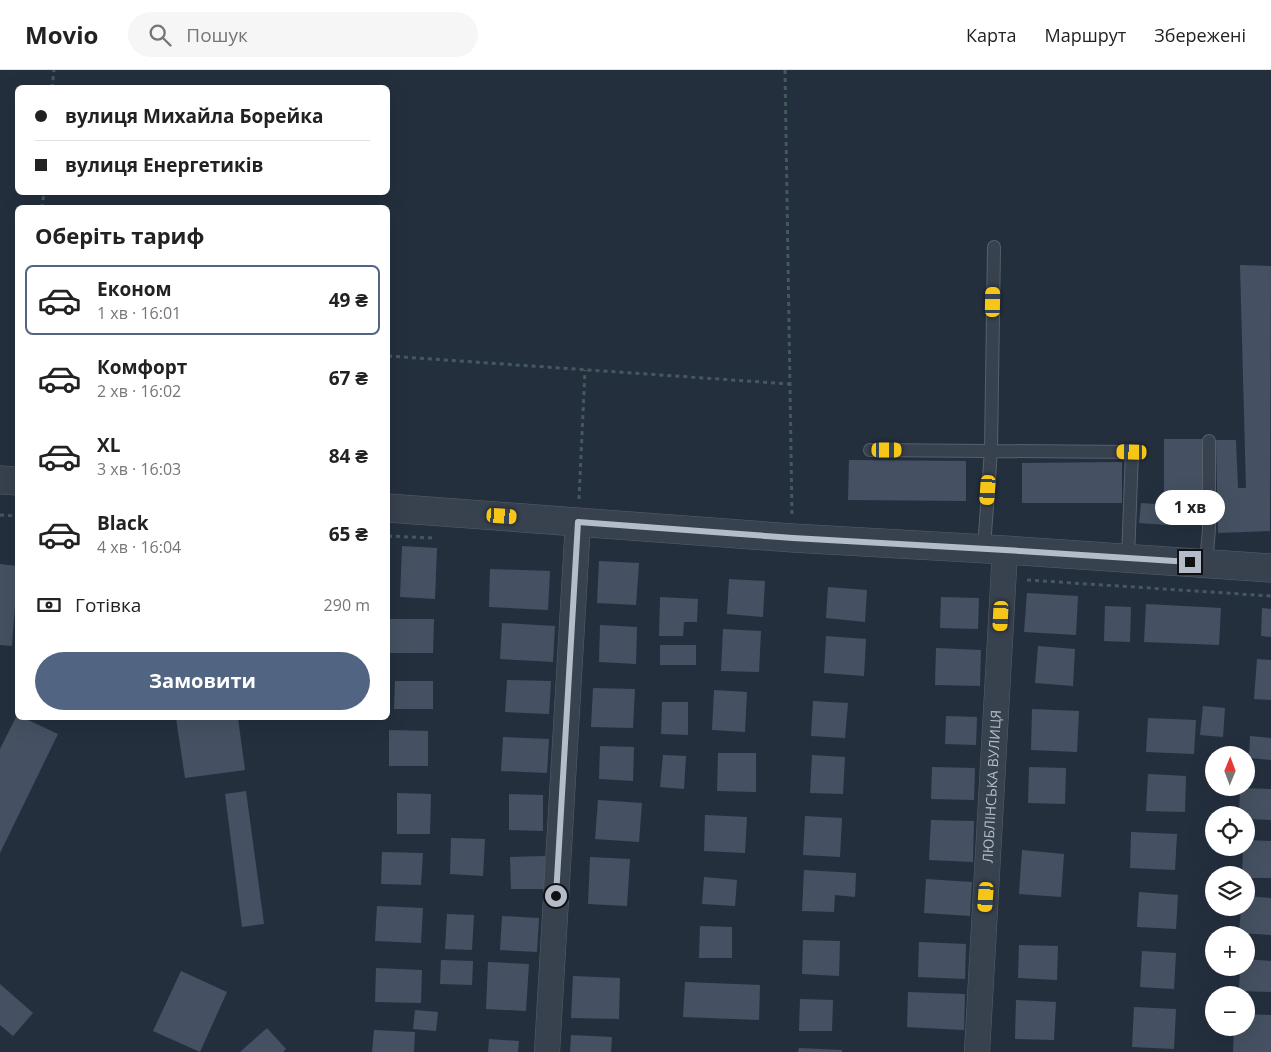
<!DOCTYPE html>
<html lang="uk">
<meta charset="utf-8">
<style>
:root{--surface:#fff;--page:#f6f6f6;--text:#222;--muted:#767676;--line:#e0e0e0;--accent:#516482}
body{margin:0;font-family:"Open Sans",sans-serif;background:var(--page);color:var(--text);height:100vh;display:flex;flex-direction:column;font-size:19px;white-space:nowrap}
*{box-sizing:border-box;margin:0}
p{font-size:16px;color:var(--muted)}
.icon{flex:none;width:28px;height:28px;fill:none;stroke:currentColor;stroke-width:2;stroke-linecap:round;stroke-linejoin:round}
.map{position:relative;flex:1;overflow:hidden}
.details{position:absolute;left:15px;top:135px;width:375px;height:515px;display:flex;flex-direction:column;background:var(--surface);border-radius:8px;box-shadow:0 5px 20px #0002}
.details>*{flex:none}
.hud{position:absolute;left:15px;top:15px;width:375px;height:110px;border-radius:8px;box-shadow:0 5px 20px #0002;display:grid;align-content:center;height:110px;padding:0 20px;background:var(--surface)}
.needle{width:32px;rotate:1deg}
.controls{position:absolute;left:1205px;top:676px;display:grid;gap:10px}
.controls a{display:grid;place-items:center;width:50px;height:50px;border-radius:50%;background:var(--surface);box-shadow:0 5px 20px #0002;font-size:25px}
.end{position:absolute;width:22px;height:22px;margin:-11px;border:6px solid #b4bcc9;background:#111;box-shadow:0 0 0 2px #111}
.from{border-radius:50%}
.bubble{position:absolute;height:35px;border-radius:18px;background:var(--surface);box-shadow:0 5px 20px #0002;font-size:16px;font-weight:700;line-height:35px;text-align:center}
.car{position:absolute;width:15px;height:30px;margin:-15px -8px;border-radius:6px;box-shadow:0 0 4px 1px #0007;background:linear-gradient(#f5c518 24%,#345 0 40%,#f5c518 0 76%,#345 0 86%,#f5c518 0)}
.hud b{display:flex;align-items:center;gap:18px;height:48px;font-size:19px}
.hud b+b{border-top:1px solid var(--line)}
.hud i{width:12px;height:12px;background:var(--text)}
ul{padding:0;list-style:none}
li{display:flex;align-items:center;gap:15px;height:70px;margin:0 10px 8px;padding:0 10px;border:2px solid transparent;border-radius:8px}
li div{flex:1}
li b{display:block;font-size:19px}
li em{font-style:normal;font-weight:700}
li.active{border-color:var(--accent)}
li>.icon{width:45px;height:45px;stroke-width:1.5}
h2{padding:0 20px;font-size:22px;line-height:60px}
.pay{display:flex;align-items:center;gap:12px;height:55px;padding:0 20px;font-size:19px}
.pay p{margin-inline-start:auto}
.cta{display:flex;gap:10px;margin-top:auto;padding:10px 20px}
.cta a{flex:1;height:58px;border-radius:30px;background:var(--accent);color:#fff;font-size:20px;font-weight:700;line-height:58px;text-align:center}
header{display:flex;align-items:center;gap:30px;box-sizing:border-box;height:70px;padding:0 25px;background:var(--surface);border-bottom:1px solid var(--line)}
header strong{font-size:24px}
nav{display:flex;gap:28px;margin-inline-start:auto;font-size:18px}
.search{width:350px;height:45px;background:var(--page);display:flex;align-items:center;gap:12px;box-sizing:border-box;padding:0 18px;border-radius:28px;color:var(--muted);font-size:19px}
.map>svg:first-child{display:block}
</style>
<header>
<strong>Movio</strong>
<div class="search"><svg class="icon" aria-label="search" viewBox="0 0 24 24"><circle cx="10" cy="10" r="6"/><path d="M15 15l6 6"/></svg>Пошук</div>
<nav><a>Карта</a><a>Маршрут</a><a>Збережені</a></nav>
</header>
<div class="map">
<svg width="1271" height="982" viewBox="0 0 1271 982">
<rect width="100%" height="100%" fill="#242f3e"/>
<path fill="#455162" d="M1240 195 1271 196 1270 461 1218 463 1216 370H1236L1238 418H1246Z
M1164 369H1206L1205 449 1177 450 1176 430H1164Z
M849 390 966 391V431L848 430Z
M1122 392V433H1022V393Z
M1141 433 1168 435 1167 455 1139 453Z
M402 476 437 478 435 529 400 527Z
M599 491 639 493 636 535 597 533Z
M0 494 18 496 12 576 0 575Z
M490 499 550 501 548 540 489 537Z
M729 509 765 511 763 547 727 544Z
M828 517 867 520 865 552 826 548Z
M1027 523 1078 526 1076 565 1024 562Z
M660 527 698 529 697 552H684L683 566H659Z
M941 527 979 528 978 559 940 558Z
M1146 534 1221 538 1219 575 1144 572Z
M1105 536 1131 537 1130 572 1104 571Z
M1262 538 1271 539V567L1261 566Z
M388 549H434L433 583H388Z
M502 553 555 556 553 592 500 589Z
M600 555 637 557 636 594 599 592Z
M723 559 761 561 759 602 721 601Z
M826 566 866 569 864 606 824 603Z
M660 575H696V595H660Z
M1038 576 1075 579 1073 616 1035 613Z
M936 578 981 580 980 616 935 615Z
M1257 589 1271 590V630L1254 629Z
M507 610 551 611 549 644 505 642Z
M395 611H433V639H394Z
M593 618 635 619 633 658 591 657Z
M714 620 747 622 745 662 712 660Z
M813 631 848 633 845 668 811 666Z
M662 632H688V665L661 664Z
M1203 636 1225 638 1223 667 1200 665Z
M1032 639 1079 641 1077 682 1031 680Z
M18 643V648H24L58 664 0 783V679Z
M946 646 977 647 976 675 945 674Z
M176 648H238L245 700 185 708Z
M1148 648 1196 650 1194 684 1146 682Z
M389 660 428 661V696H389Z
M1250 666 1271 668V690L1249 688Z
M503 667 549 669 547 703 501 701Z
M600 676 634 677 633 711 599 709Z
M718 683H756V722L717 721Z
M663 685 686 686 684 719 660 717Z
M812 685 845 687 843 724 810 723Z
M932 697 975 698 974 730 931 729Z
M1029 697 1066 698 1065 734 1028 733Z
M1148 704 1186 706 1185 742 1146 741Z
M1240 718 1271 719V750L1246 749V745H1239Z
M246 721 264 854 242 857 225 724Z
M397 723 431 724 430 764H397Z
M509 724 543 725V761L509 760Z
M598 730 642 733 639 772 595 769Z
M705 745 747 747 745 783 704 781Z
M805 746 842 748 840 787 803 785Z
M931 750 974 751 973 792 929 790Z
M1131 762 1177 764 1175 800 1130 798Z
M451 768 485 769 483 806 450 804Z
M1246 770 1271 771V808H1246V805H1242L1243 778H1246Z
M1022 780 1064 784 1061 827 1019 824Z
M382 782 423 783 421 815 381 814Z
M545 786 546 819H511L510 787Z
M590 787 630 789 627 836 588 834Z
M804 800 856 803 855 827 835 825 834 842 802 841Z
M704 807 737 810 735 836 702 834Z
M926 809 972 812 970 846 924 843Z
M1139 822 1178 825 1176 859 1137 857Z
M1246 826 1271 828V865L1239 863 1241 838H1246Z
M377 836 423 838 421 873 375 871Z
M447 844 474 845 472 880 445 879Z
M502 846 539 848 537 882 500 880Z
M700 856 732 857V888H699Z
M803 870 840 871 839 906 802 904Z
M919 872 966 874 965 909 918 907Z
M1019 875 1058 876 1057 910 1018 908Z
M1142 881 1176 883 1174 919 1140 917Z
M1246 889 1271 891V922L1239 921 1240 898H1246Z
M441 890 473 891 472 915 440 914Z
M488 892 529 894 526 941 486 939Z
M376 898 422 900 421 933 375 932Z
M181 901 227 922 200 982 153 961Z
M573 906 620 908 619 949 571 948Z
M685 912 760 915 759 950 683 947Z
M0 914 33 943 13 966 0 955Z
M908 922 965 924 964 960 907 957Z
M800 929 833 930 832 961H799Z
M1016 930 1056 932 1054 970 1015 969Z
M1134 937 1176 939 1174 979 1132 977Z
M415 940 438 942 436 961 413 959Z
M1246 944 1271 945V982H1233L1234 958H1246Z
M267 958 286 979 283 982H240Z
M374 960 415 962 414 982H372Z
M571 965 612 967 611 982H570Z
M489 969 519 971 518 982H488Z
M799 978 842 980V982H798Z"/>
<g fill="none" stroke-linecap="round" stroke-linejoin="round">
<defs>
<path id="service" d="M870 380 1132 382 1128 488
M984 478 991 380 994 177
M1206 494 1209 459V371"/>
<g id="minor">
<path d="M547 982 578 452"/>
<path id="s1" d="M977 982 1005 480"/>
</g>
<path id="tertiary" d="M0 410 18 411
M388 438 793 468 1005 480 1271 498"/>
</defs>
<use href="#service" stroke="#565f6c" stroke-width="14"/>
<use href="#minor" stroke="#565f6c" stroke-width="26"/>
<use href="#tertiary" stroke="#565f6c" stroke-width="29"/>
<path stroke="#44595c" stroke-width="3" stroke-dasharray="4 4" stroke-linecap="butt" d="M785 0 792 445
M52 18 54 0
M42 138 44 122
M388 286 790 314
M579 429 585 300
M0 445 18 446
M388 466 432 468
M1027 510 1271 526"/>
<use href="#service" stroke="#38414e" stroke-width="12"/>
<use href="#minor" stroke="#38414e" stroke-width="25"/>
<use href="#tertiary" stroke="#38414e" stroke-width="28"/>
</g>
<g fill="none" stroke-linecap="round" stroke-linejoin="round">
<path stroke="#b4bcc9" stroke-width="6" d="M556 826 578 452 793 468 1005 480 1190 492"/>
</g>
<g text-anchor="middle" stroke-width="5" stroke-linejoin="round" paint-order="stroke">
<g font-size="14" fill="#b4bcc9" stroke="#1d2633">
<text dy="5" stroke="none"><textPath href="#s1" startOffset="266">ЛЮБЛІНСЬКА ВУЛИЦЯ</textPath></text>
</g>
</g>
</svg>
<div class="controls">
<a><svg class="needle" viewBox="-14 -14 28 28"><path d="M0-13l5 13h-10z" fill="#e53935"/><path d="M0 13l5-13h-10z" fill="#767676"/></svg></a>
<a><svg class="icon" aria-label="locate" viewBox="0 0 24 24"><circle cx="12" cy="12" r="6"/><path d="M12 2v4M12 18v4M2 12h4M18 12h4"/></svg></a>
<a><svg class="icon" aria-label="layers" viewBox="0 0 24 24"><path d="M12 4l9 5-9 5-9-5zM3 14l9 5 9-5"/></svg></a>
<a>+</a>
<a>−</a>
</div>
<i class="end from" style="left:556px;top:826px"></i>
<i class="end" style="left:1190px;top:492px"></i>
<div class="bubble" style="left:1155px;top:420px;width:70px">1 хв</div>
<i class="car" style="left:993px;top:232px;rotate:1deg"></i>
<i class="car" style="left:887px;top:380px;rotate:90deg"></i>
<i class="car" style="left:1132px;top:382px;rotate:271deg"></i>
<i class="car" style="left:988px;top:420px;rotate:184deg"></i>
<i class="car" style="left:502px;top:446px;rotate:94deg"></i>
<i class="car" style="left:1001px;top:546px;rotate:183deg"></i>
<i class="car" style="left:986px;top:827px;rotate:184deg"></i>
<div class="hud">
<b><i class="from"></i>вулиця Михайла Борейка</b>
<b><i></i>вулиця Енергетиків</b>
</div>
<section class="details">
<h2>Оберіть тариф</h2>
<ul>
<li class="active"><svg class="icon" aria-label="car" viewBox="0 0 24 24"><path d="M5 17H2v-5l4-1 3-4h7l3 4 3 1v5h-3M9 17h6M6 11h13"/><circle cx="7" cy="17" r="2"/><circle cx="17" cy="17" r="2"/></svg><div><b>Економ</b><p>1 хв · 16:01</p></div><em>49 ₴</em></li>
<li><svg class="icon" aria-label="car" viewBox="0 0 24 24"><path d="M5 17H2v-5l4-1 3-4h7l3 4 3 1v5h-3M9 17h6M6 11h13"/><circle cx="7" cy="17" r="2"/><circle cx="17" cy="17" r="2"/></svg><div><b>Комфорт</b><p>2 хв · 16:02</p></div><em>67 ₴</em></li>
<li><svg class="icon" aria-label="car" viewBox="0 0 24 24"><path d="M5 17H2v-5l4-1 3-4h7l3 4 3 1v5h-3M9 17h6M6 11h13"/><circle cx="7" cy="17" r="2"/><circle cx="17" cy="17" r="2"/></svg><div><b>XL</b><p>3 хв · 16:03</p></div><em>84 ₴</em></li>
<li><svg class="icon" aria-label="car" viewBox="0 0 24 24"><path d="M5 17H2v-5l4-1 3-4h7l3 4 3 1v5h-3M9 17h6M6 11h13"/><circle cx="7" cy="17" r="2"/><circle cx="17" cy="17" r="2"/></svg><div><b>Black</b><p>4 хв · 16:04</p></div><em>65 ₴</em></li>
</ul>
<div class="pay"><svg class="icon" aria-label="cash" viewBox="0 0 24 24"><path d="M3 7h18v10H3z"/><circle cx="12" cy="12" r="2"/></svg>Готівка<p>290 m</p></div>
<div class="cta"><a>Замовити</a></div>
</section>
</div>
